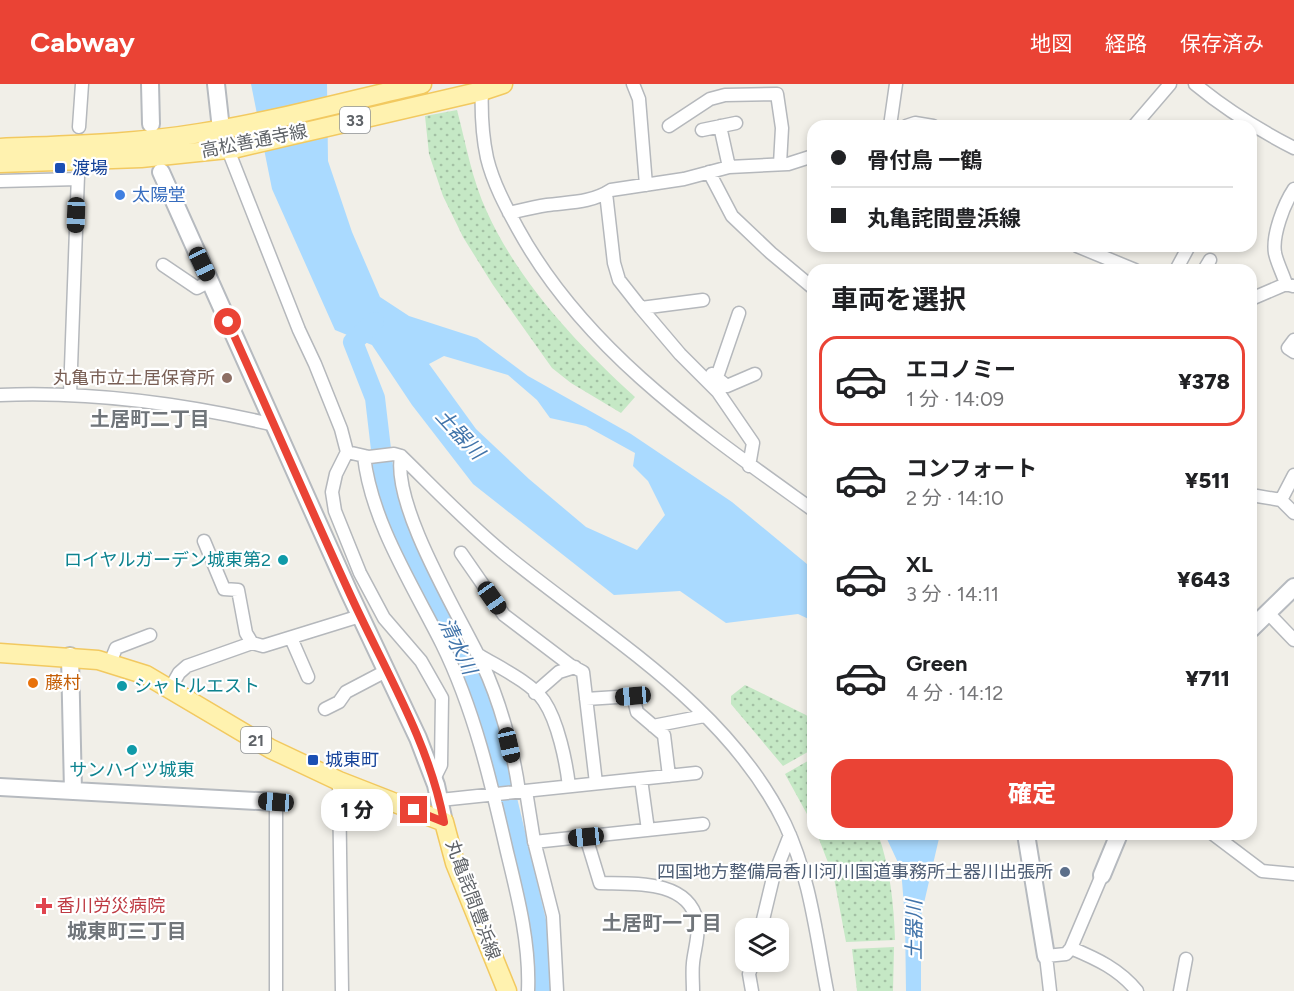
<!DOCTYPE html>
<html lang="ja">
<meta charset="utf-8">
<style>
:root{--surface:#fff;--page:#f6f6f6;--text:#202124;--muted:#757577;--line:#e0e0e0;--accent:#ea4335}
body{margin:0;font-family:Figtree,"Noto Sans JP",sans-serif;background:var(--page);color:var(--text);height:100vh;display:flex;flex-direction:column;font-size:22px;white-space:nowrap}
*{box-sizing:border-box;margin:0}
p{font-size:20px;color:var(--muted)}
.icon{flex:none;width:33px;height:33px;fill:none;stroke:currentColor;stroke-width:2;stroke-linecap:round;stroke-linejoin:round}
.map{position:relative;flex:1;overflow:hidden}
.panel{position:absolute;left:807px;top:180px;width:450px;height:576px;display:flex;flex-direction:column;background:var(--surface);border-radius:18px;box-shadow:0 3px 9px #0003}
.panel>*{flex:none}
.top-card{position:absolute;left:807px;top:36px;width:450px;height:132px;border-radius:18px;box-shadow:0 3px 9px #0003;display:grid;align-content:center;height:132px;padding:0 24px;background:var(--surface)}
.tools{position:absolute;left:735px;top:834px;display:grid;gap:12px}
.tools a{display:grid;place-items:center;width:54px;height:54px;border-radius:12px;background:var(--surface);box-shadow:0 3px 9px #0003;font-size:30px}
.end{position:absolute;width:27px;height:27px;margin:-14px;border:8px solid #ea4335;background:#fff;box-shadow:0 0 0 3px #fff}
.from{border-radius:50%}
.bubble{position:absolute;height:42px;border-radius:18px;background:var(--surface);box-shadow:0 3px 9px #0003;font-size:20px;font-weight:800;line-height:42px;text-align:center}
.car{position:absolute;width:18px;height:36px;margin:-18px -9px;border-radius:8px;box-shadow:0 0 4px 2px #0007;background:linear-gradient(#222 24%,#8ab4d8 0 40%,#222 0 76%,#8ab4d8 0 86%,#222 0)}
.top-card b{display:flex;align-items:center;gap:21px;height:57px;font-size:22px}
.top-card b+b{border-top:2px solid var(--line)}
.top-card i{width:15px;height:15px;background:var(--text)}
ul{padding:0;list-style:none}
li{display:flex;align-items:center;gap:18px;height:90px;margin:0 12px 9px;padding:0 12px;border:3px solid transparent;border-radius:18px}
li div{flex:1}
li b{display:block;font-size:22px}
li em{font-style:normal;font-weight:800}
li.current{border-color:var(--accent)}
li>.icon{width:54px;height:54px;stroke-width:1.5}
h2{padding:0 24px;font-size:27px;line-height:72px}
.primary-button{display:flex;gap:12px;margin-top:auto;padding:12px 24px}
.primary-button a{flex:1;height:69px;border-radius:18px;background:var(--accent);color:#fff;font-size:24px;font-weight:800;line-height:69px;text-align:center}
header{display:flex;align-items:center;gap:36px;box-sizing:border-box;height:84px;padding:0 30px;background:var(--accent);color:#fff}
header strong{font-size:28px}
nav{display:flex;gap:33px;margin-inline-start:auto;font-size:21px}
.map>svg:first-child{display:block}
</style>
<header>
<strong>Cabway</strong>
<nav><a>地図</a><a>経路</a><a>保存済み</a></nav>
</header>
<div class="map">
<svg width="1294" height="907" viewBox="0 0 1294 907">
<defs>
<pattern id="grass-dots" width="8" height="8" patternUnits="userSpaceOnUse" patternTransform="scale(1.5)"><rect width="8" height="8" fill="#c5e8c5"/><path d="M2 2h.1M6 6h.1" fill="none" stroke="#a3c0a4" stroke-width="1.8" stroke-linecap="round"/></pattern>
</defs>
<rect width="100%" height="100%" fill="#f1efe8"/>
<path fill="url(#grass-dots)" d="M457 26C466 60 472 96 487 128 520 200 577 260 635 313L621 329 571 299 552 284 493 201 463 153 443 112 429 70 425 32Z
M745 601 806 631 813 637V665L783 682 731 620V612Z
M813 674V741L785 690Z
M817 750H878C890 783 894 821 895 856L846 858 834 794Z
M894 863 893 907H857L852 865Z"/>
<path fill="#aadaff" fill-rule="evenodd" d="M251 0H327L328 77 352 148 380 213 409 232 477 254 528 292 631 350 732 418 813 485V537L798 530 726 539 680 507 614 511 473 400 412 321 372 261 335 246 272 105ZM444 272 508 291 537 316 550 334 586 342 635 369 633 382 648 397 665 431 637 466 586 443 529 395 476 345 429 280Z
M891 750H940L921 832V907H906L905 834 901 785 887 755Z"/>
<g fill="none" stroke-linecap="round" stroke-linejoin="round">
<path stroke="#aadaff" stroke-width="20" d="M374 238 353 258 375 314 386 408 394 431 474 593 493 656 542 862 541 907"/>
<defs>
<path id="street" d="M633 0 639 15 646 101
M1195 0C1225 25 1259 46 1294 64
M482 1C481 25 482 51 487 74 493 99 506 123 518 145 585 267 703 347 813 426
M669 42 710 15 725 11 777 10 782 44 780 80
M720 42 729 83
M890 42 896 0
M906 42 915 39 933 42
M1134 42 1170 0
M79 43 82 0
M702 46 736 39
M225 58 299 246 315 280 341 345 347 368 369 373 394 370 401 372C435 405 469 441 506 471 605 552 727 621 785 740 810 793 816 850 827 907
M709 88 732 132 771 169 813 204
M0 97 78 95
M606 109 614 179 619 196 641 224 703 216
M509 129C522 126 534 123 547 121 569 118 591 119 611 106L684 95 729 83 788 80 813 72
M1077 162 1135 186
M163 181 197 204 210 197
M1176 186 1189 162
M1204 186 1210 176
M1286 200C1283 190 1277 179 1275 169 1272 151 1284 120 1294 105
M1251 215 1286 200 1293 202
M641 224 680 270 718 308 753 359 749 382
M1294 256 1288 264 1294 268
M712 290 727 302 755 290
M717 293 739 229
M0 311C93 307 185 320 275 341
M70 311 78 91
M347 368 336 390 332 408 335 427 360 489 384 534 421 577 442 614 441 681 434 695
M364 372C371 437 413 502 442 560 474 625 491 698 507 768 518 813 530 860 528 907
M401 372C392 422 459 531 482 579 500 617 513 665 519 707
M1251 411 1281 416 1294 429
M1281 416 1294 391
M204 457 224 505 238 506 246 549 252 559
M461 469 504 531 570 581 583 588 596 699
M1268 529 1294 556
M291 554 308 593
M479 571C498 583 531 598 544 617 558 638 566 677 569 702
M110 579 116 564 150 551
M170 605 179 589 187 582 252 559 263 562 360 532
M535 609 559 588 575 583
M586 615 633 612 637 628 664 651 669 692
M325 625 339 618 346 608 386 587
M653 642 704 632
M641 695 648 746
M339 697 342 907
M526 707 534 757 553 832 557 907
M440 716 696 689
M1213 750 1262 787 1294 790
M586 753 600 799C632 800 688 795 697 837 700 849 694 867 693 879 692 888 693 898 693 907
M534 758 703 740
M761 844 773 794 790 751
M1071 864C1097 875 1119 885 1137 907
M276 907V718
M752 907 749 890 753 878
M1050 907 1046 872 1066 870 1071 864 1102 791
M1180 907 1186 875"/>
<path id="secondary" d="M150 0 151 40
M216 0 221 45
M161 88 349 508 418 654 436 701 444 738
M1251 545 1294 503
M70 572 73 707
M0 703 276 718
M1026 750 1046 872
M1102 791 1119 750"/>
<path id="primary" d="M0 64C67 61 134 60 200 49 275 37 348 17 422 0
M0 79 141 74 237 64 482 7 503 0
M0 569 98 576 146 591 271 665 339 697 444 738 455 779 507 907"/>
</defs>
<use href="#street" stroke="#b5b8bc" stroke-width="15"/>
<use href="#secondary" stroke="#b6babf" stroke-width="20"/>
<use href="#primary" stroke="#f2c960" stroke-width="21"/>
<use href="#street" stroke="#fff" stroke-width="12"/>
<use href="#secondary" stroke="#fff" stroke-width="16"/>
<use href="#primary" stroke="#fff2af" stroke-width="18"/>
</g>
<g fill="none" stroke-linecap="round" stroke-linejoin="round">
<path stroke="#ea4335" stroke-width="8" d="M228 238C269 328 308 419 349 508 383 583 429 657 444 738L414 726"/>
</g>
<g fill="#1a4fb4" stroke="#fff" stroke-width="2">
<rect x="54" y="78" width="12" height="12" rx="3"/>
<rect x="307" y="670" width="12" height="12" rx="3"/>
</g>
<circle fill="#3f7fe0" stroke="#fff" stroke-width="2" cx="120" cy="111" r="6"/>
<circle fill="#8d6e63" stroke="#fff" stroke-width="2" cx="227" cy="294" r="6"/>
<g fill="#0f9aa8" stroke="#fff" stroke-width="2">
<circle cx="283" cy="476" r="6"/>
<circle cx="122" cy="602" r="6"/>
<circle cx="132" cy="666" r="6"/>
</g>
<circle fill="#e8710a" stroke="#fff" stroke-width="2" cx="33" cy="599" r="6"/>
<circle fill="#5c6f8a" stroke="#fff" stroke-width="2" cx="1065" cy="788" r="6"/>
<path fill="#e0444e" stroke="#fff" stroke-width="2" d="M41 813h6v6h6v6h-6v6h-6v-6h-6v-6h6z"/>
<g text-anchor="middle" stroke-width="4.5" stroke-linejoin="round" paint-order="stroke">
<g fill="#fff" stroke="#8f9295" stroke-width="1.5">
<rect x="340" y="23" width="30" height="26" rx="4.5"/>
<rect x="241" y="643" width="30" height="26" rx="4.5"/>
</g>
<g font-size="16" font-weight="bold" fill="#5f6368">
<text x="355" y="42">33</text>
<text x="256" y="662">21</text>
</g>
<g font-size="18" fill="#5f6368" stroke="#fff">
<text transform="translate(254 57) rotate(-11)" y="6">高松善通寺線</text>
<text transform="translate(473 816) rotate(70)" y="6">丸亀詫間豊浜線</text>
</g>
<g font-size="18" fill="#164399" stroke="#fff" text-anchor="start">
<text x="72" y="90">渡場</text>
<text x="325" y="682">城東町</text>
</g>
<g font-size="18" fill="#366cbe" stroke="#fff" text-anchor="start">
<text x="132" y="117">太陽堂</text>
</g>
<g font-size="18" fill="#785e54" stroke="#fff" text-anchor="end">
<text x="215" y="300">丸亀市立土居保育所</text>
</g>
<g font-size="18" fill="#0d838f" stroke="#fff" text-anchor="end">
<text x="271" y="482">ロイヤルガーデン城東第2</text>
<text x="134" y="608" text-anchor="start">シャトルエスト</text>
<text x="132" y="692" text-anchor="middle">サンハイツ城東</text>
</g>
<g font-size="18" fill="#c56008" stroke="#fff" text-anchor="start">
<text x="45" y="605">藤村</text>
</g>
<g font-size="18" fill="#4e5e75" stroke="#fff" text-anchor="end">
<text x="1053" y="794">四国地方整備局香川河川国道事務所土器川出張所</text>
</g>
<g font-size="18" fill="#be3a42" stroke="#fff" text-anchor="start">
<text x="57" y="828">香川労災病院</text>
</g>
<g font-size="20" font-weight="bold" fill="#70757a" stroke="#fff">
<text x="150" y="342">土居町二丁目</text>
<text x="662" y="846">土居町一丁目</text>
<text x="127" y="854">城東町三丁目</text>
</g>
<g font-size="20" font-style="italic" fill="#4174aa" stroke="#fff">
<text transform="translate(460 350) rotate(47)" y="7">土器川</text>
<text transform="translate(458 562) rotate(64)" y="7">清水川</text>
<text transform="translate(914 846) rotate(-90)" y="7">土器川</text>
</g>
</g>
</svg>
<div class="tools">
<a><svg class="icon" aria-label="layers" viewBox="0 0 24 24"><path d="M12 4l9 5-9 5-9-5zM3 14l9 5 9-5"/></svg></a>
</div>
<i class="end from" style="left:228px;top:238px"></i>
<i class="end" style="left:414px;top:726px"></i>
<div class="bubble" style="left:321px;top:705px;width:72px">1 分</div>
<i class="car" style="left:76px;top:131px;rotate:182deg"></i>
<i class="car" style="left:202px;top:180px;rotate:155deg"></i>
<i class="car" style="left:492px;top:514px;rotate:145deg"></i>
<i class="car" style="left:633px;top:612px;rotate:265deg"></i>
<i class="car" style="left:509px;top:661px;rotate:167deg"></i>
<i class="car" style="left:276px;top:718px;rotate:274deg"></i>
<i class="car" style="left:586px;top:753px;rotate:264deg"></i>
<div class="top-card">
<b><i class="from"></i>骨付鳥 一鶴</b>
<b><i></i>丸亀詫間豊浜線</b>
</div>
<section class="panel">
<h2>車両を選択</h2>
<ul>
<li class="current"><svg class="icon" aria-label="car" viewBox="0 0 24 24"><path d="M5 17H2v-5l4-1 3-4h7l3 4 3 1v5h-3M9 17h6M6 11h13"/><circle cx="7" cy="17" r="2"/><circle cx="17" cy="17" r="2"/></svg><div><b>エコノミー</b><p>1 分 · 14:09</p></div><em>¥378</em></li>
<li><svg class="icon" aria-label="car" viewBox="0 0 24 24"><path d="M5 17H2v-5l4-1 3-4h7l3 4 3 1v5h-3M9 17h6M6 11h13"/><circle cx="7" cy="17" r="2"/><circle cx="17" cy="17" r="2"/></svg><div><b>コンフォート</b><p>2 分 · 14:10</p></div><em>¥511</em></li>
<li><svg class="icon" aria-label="car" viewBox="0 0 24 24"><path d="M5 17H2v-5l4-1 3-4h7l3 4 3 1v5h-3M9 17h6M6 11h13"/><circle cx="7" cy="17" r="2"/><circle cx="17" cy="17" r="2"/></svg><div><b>XL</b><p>3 分 · 14:11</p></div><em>¥643</em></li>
<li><svg class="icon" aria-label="car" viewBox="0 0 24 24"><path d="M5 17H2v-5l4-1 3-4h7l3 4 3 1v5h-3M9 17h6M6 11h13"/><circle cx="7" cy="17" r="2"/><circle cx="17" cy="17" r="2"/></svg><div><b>Green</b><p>4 分 · 14:12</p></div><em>¥711</em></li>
</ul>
<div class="primary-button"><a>確定</a></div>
</section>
</div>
